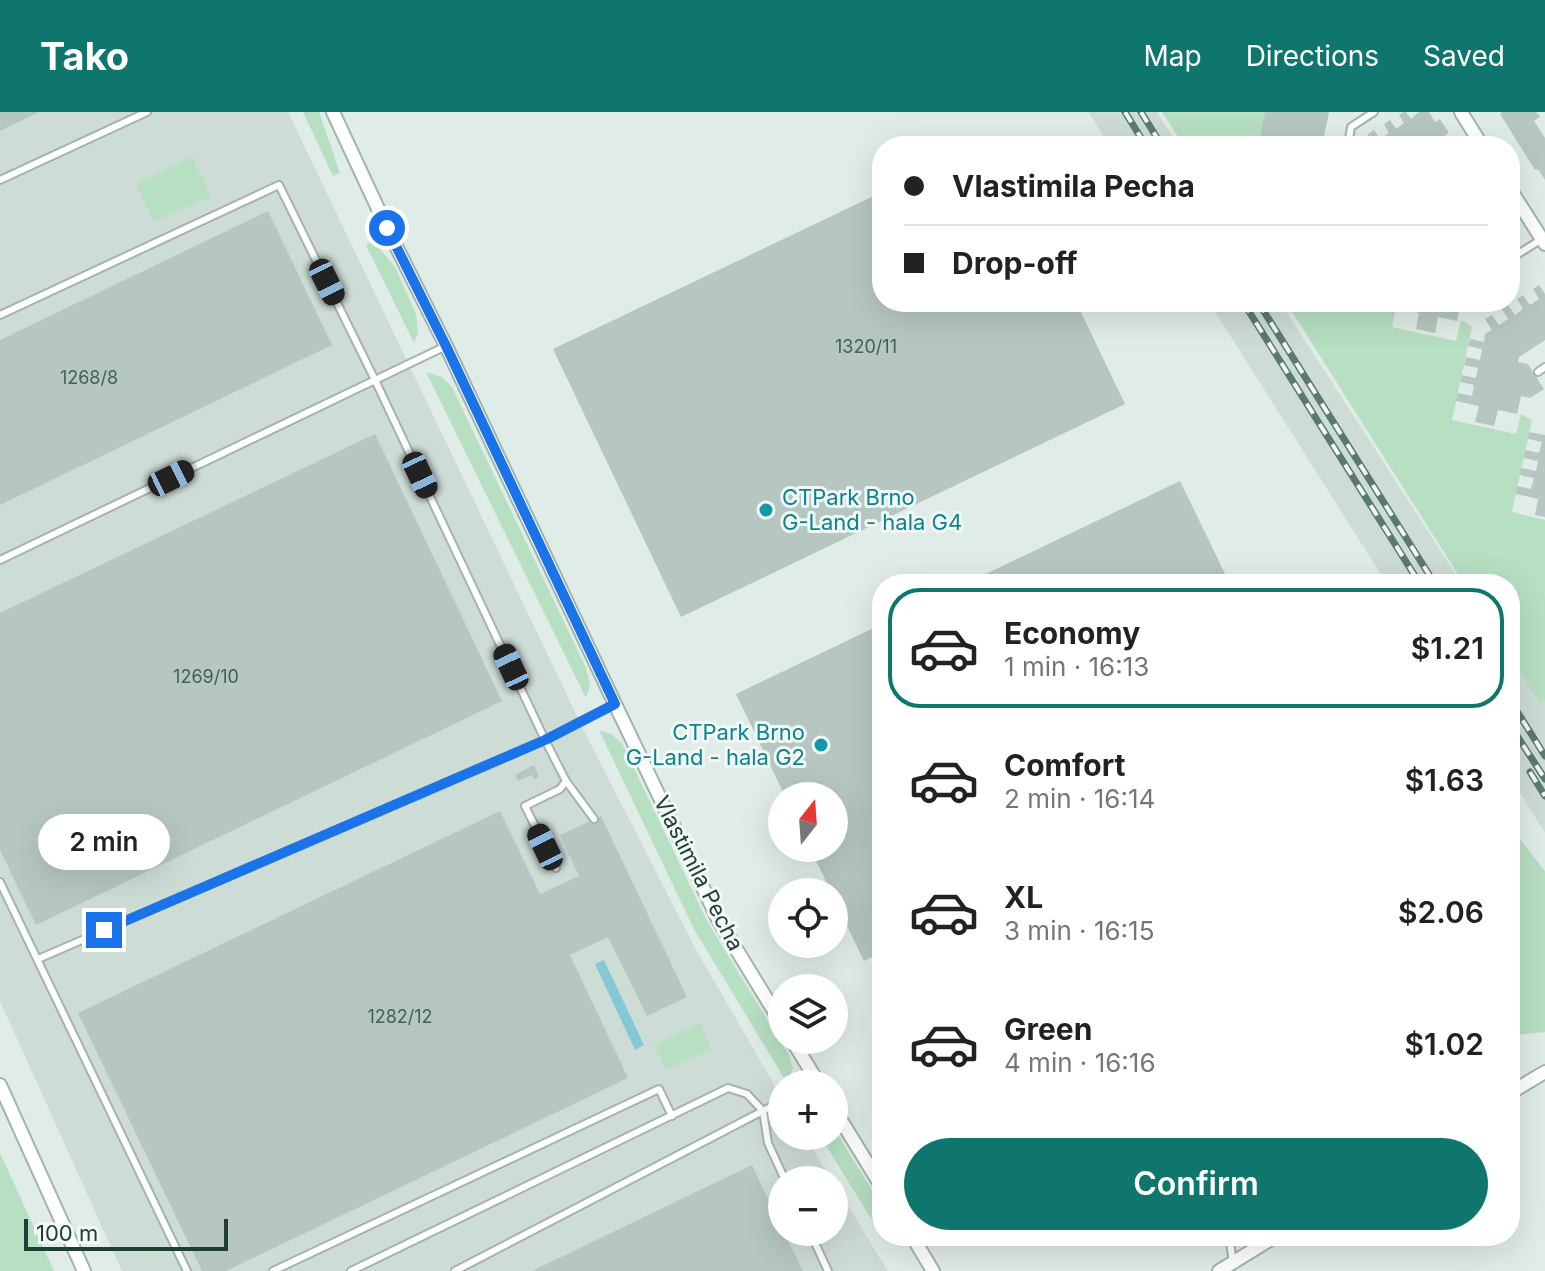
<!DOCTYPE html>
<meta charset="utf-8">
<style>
:root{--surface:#fff;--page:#f6f6f6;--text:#222;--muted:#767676;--line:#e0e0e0;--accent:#0f766e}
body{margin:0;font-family:Inter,sans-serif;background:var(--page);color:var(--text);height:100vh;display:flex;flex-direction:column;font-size:30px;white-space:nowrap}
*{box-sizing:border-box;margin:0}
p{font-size:26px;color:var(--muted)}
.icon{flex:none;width:44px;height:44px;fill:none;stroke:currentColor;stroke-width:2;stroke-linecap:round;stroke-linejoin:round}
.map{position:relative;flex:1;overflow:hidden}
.sheet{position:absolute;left:872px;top:462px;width:648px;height:672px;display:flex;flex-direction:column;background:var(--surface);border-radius:32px;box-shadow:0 8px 32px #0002}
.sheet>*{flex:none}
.top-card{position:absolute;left:872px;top:24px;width:648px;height:176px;border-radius:32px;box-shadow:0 8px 32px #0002;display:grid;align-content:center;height:176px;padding:0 32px;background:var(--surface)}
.needle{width:52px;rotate:17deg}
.buttons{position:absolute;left:768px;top:670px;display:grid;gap:16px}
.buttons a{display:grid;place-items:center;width:80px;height:80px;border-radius:50%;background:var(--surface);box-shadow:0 8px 32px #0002;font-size:40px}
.scale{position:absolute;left:24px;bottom:20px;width:204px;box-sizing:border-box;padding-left:8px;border:4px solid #203e36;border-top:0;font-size:22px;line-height:28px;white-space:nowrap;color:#203e36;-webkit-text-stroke:6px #f1f8f5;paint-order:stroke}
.end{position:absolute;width:36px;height:36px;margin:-18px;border:10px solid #1a73e8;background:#fff;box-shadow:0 0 0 4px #fff}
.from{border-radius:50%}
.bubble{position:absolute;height:56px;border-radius:28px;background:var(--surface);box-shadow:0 8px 32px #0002;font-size:26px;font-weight:600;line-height:56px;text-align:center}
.car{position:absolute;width:24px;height:48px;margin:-24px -12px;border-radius:10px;box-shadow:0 0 6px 2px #0007;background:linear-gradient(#222 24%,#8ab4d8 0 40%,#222 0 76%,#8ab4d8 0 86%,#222 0)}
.top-card b{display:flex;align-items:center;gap:28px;height:76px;font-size:30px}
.top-card b+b{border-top:2px solid var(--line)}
.top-card i{width:20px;height:20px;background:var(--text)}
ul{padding:14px 0 0;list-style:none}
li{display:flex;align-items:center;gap:24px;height:120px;margin:0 16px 12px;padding:0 16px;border:4px solid transparent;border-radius:32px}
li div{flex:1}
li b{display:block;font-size:30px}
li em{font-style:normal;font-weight:600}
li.selected{border-color:var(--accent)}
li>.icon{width:72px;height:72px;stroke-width:1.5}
.action{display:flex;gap:16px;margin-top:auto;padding:16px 32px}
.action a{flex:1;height:92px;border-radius:48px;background:var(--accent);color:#fff;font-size:32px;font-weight:600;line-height:92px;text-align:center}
header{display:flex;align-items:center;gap:48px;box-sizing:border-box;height:112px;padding:0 40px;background:var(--accent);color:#fff}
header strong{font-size:38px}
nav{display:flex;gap:44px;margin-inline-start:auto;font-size:28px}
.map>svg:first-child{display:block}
</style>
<header>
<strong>Tako</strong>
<nav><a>Map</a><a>Directions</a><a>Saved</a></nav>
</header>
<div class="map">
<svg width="1545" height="1159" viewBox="0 0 1545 1159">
<rect width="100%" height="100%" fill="#e0ece7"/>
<path fill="#cedcd6" d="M0 0H288L586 623 695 836 782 986V1024H805L832 1068H782V1120H834V1071L888 1159H122L0 889Z
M1088 0H1157L1179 34H1110Z
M1209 190H1280L1462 472H1387Z
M1510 546 1540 592 1545 589V721L1510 665Z"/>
<path fill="#b7dfc2" d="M303 0H319L340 61 333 64Z
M1162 0H1265L1258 34H1184Z
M192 45 211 84 154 110 136 72Z
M373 129 395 155 416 202 418 221 414 231 366 133Z
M1286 190H1397L1392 215 1456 229 1461 208 1472 215 1452 308 1516 322 1521 302 1532 308 1512 400 1545 408V589L1540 592 1510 545V472H1464Z
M426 260 442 265 452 275 586 556 590 573 586 586Z
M599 618 611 622 622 631 707 809 789 943 793 956 787 971 694 817Z
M1512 714 1522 730 1545 759V920L1517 923 1510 927V716Z
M700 911 712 937 666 958 654 933Z
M834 1017 882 1094V1124L820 1024H834Z
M0 1041 54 1159H0Z"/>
<path fill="#84c8d5" d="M604 848 644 933 635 938 595 852Z"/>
<path fill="#b5c7c0" d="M0 0H39L0 19Z
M1265 0H1329L1322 34H1258Z
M1403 0H1406L1411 7 1419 0H1429L1435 10 1440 7 1449 21 1444 24 1447 29 1438 34H1369L1373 31 1367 23 1374 18 1380 27 1389 21 1384 12 1390 8 1396 17 1404 11 1399 3Z
M1502 0H1536L1540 5 1534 9 1545 26V68L1538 57 1535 58 1500 2Z
M882 80V190H1076L1125 292 681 505 553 237Z
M268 99 332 233 0 393V228Z
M1539 173 1545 182V228L1519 245 1518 250 1528 252 1544 277 1530 286 1521 284 1517 302 1498 298 1494 314 1475 310 1479 294 1456 289 1458 281 1472 284 1474 273 1460 270 1462 263 1476 266 1478 256 1464 253 1466 245 1480 248 1482 237 1468 234 1470 227 1484 230 1485 222 1492 218 1485 207 1492 203 1499 213 1508 207 1502 197 1508 193 1515 203 1523 197 1517 187 1523 183 1530 193 1539 187 1533 177Z
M1397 190 1412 191 1461 190 1457 209 1438 205 1435 221 1416 217 1419 201 1396 195Z
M1529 320 1545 323V405L1535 403 1538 387 1516 382 1517 374 1531 377 1534 366 1520 363 1521 356 1536 359 1538 349 1524 346 1525 338 1539 341 1542 330 1528 327Z
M375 322 502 589 36 813 0 738V501Z
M1180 369 1230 472H965Z
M882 512V840L864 849 834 787V780H831L810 736H834V684H785L736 582Z
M534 653 539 665 534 667 532 663 518 669 515 663Z
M500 699 540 782 579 764 560 723 601 704 687 885 647 904 608 825 570 843 628 966 226 1159H202L78 901Z
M752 1053 782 1116V1120H784L803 1159H532Z"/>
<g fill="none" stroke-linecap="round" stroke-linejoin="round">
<defs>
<path id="lane" d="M1348 34 1351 15 1374 0
M0 68 147 0
M1510 147 1542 127
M0 203 279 73 375 268 545 628 566 669 594 707
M1538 260 1545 255
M0 448 446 234
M556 756 525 694 560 677 566 669
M0 770 187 1159
M38 847 545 628 615 592
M810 1120 828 1159
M1229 1124 1233 1151
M273 1159 659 977 672 1004
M351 1159 728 976 747 982 763 999 768 1031 785 1068
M455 1159 782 989"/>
<path id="street" d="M333 0 387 116 446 234 615 592 719 809 782 912
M1461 0 1482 34
M1510 77 1545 132
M792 928 819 972
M0 973 84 1159
M1510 981 1545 960
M834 997 882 1075
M912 1124 933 1159
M1219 1159 1276 1124"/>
</defs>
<use href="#lane" stroke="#a3b4ae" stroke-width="10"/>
<use href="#street" stroke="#a3b4ae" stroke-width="16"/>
<use href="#lane" stroke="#fff" stroke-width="6"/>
<use href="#street" stroke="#fff" stroke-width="12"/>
<defs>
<path id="rail" d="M1125 0 1146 34
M1141 0 1162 34
M1243 190 1420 472
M1258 190 1435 472
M1510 588 1545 644
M1510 613 1545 667
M1530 660 1545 684"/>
</defs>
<use href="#rail" stroke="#5a7971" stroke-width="7"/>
<use href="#rail" stroke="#f1f8f5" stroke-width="4" stroke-dasharray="12" stroke-linecap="butt"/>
</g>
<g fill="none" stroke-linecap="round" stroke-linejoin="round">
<path stroke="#1a73e8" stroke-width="10" d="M104 818 545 628 615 592 446 234 387 116"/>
</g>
<g fill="#0f9aa8" stroke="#f1f8f5" stroke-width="3">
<circle cx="766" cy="398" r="8"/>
<circle cx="821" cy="633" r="8"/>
</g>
<g text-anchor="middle" stroke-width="6" stroke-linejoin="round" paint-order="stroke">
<g font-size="18" fill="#456058">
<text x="866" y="241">1320/11</text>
<text x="89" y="272">1268/8</text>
<text x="206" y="571">1269/10</text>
<text x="400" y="911">1282/12</text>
</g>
<g font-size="22" fill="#0d838f" stroke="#f1f8f5" text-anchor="start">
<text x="782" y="393">CTPark Brno<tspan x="782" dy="25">G-Land - hala G4</tspan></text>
<text x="805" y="628" text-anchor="end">CTPark Brno<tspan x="805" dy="25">G-Land - hala G2</tspan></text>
</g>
<g font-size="22" fill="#203e36" stroke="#f1f8f5">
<text transform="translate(699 761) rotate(63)" y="8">Vlastimila Pecha</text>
</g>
</g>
</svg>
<div class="buttons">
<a><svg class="needle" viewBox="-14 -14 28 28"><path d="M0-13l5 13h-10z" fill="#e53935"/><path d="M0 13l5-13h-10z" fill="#767676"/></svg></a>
<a><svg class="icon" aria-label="locate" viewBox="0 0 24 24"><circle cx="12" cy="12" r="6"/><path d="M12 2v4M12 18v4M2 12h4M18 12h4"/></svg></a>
<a><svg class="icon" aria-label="layers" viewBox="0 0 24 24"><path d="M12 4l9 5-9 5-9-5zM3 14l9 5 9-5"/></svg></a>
<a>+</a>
<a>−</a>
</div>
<div class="scale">100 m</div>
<i class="end from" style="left:387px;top:116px"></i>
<i class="end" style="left:104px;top:818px"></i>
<div class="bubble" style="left:38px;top:702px;width:132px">2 min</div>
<i class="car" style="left:327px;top:170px;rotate:154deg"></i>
<i class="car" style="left:420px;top:363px;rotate:155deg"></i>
<i class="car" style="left:171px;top:366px;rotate:64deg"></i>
<i class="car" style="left:511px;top:555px;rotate:335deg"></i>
<i class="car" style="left:545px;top:735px;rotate:334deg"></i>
<div class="top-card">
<b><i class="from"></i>Vlastimila Pecha</b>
<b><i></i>Drop-off</b>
</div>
<section class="sheet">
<ul>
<li class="selected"><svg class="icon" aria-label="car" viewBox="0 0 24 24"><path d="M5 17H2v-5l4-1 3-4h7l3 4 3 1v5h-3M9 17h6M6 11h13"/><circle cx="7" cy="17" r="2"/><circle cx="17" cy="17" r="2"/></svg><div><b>Economy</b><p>1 min · 16:13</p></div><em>$1.21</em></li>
<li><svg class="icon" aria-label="car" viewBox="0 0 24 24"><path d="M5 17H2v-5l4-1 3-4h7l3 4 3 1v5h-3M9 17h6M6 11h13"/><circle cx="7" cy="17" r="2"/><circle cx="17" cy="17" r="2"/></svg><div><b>Comfort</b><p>2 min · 16:14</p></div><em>$1.63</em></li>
<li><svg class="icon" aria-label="car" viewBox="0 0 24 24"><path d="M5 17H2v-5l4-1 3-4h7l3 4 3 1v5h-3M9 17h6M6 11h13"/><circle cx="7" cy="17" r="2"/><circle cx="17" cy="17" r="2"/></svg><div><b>XL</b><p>3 min · 16:15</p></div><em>$2.06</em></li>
<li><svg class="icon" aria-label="car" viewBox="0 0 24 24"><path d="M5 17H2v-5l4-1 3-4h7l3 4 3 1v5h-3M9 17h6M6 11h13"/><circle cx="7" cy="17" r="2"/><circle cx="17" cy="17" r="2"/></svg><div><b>Green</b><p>4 min · 16:16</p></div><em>$1.02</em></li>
</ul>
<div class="action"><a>Confirm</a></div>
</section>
</div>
